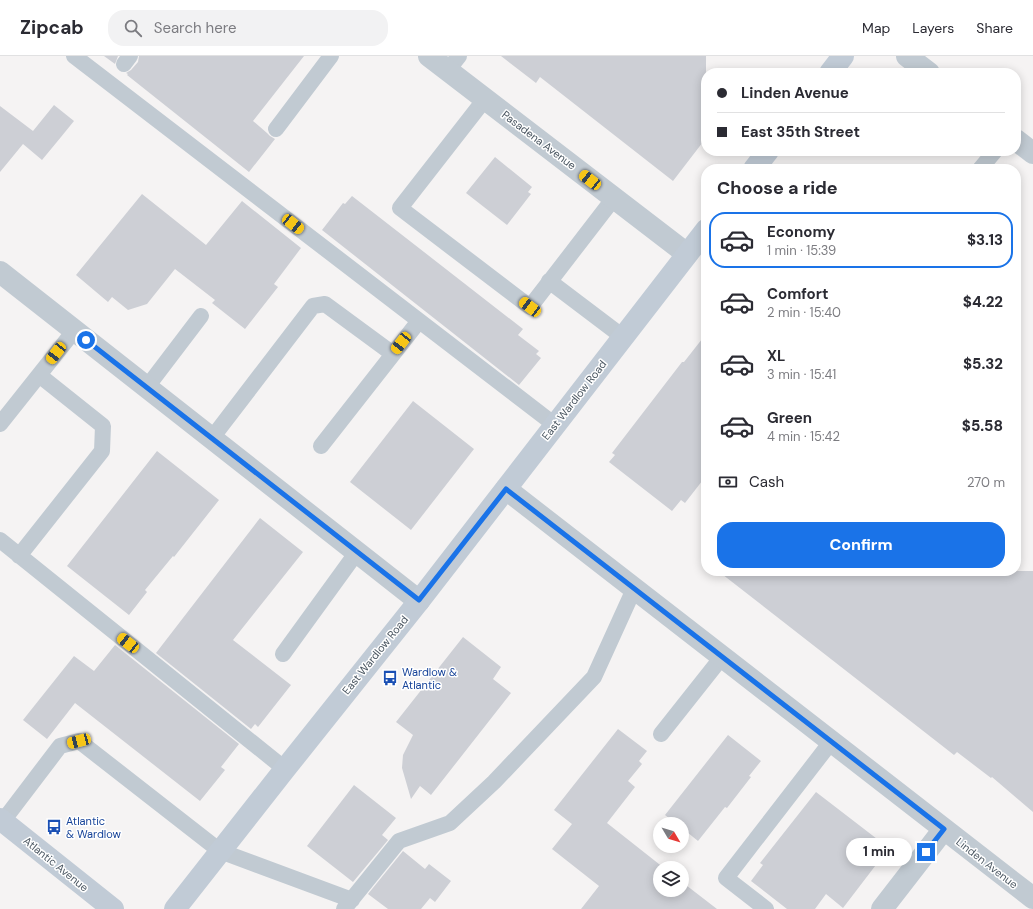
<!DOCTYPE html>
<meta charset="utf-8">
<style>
:root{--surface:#fff;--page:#f2f2f3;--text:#2b2b33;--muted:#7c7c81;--line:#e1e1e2;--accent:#1a73e8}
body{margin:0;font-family:"DM Sans",sans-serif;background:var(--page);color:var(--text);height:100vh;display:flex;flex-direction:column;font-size:15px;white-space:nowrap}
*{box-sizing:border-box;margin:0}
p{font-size:13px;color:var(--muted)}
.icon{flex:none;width:22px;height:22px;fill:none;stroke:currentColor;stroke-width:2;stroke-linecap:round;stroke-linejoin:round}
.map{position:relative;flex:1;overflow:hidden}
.panel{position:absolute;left:701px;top:108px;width:320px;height:412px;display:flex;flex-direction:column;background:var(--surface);border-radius:16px;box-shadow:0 2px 10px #0003}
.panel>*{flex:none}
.hud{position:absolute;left:701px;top:12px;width:320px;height:88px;border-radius:16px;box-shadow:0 2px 10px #0003;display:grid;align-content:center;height:88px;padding:0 16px;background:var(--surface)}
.needle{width:26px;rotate:128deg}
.controls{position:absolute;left:653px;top:761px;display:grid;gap:8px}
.controls a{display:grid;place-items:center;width:36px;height:36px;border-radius:50%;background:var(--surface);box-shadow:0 2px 10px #0003;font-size:20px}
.end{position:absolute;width:18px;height:18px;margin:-9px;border:5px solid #1a73e8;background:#fff;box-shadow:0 0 0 2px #fff}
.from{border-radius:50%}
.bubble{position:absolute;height:28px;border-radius:14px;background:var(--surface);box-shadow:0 2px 10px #0003;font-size:13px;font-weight:800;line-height:28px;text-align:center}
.car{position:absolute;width:12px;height:24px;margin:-12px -6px;border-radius:5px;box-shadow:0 0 3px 1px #0007;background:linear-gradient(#f5c518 24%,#345 0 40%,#f5c518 0 76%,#345 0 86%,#f5c518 0)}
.hud b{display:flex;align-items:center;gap:14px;height:38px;font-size:15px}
.hud b+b{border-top:1px solid var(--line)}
.hud i{width:10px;height:10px;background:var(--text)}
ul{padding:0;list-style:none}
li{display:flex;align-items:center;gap:12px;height:56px;margin:0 8px 6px;padding:0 8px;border:2px solid transparent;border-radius:16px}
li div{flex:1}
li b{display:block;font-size:15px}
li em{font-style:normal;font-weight:800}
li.selected{border-color:var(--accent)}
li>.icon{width:36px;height:36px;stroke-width:1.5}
h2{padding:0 16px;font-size:18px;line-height:48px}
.pay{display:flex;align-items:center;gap:10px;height:44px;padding:0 16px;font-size:15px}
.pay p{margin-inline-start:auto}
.action{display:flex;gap:8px;margin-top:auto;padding:8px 16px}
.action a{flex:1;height:46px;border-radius:16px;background:var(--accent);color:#fff;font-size:16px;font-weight:800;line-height:46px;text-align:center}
header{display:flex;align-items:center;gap:24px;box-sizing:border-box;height:56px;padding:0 20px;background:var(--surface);border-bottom:1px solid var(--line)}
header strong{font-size:19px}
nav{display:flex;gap:22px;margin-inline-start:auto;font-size:14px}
.search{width:280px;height:36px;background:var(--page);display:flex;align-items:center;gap:10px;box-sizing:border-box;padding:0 14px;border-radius:16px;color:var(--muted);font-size:15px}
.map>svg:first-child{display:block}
</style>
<header>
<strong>Zipcab</strong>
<div class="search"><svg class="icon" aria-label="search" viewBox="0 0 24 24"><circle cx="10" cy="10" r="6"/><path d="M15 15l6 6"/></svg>Search here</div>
<nav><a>Map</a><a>Layers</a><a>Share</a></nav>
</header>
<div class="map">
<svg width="1033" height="853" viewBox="0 0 1033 853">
<rect width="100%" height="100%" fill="#f5f3f3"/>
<path fill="#cdcfd5" d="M104 0H118L115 8Z
M139 0H304L253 65 267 77 270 80 275 83 249 116 127 19 128 18 126 17 131 14 138 6Z
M501 0H706V82L673 125 540 21 536 27Z
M54 49 74 65 61 81 42 104 23 88 0 116V50L33 75Z
M495 101 532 131 528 136 531 138 507 169 466 137Z
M142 138 206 189 242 145 301 192 274 228 278 231 245 273 212 247 215 244 175 213 147 248 128 254 112 241 108 246 76 219Z
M352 140 523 273 518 279 539 295 536 298 541 302 519 329 322 174 343 147 345 148Z
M706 278V420L685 447 681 444 672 455 609 406 615 399 612 397 682 306H684Z
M413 345 474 393 411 474 350 426Z
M157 395 219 444 174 501 173 500 145 534 147 536 129 559 67 510Z
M260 462 303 496 233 584 291 629 258 671 255 668 251 673 156 597Z
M718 515H1033V756L992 721 991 722 957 696 954 699Z
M463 581 501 611 493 623 511 637 431 739 420 730 411 743 402 712 403 699 413 679 396 666Z
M115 589 239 688 221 711 225 714 200 745 75 647 47 683 23 664 74 600 94 615Z
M618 673 647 695 639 705 642 708 628 725 635 731 607 767 664 812H660V834H682V826L717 853H581L599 830 552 793 572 768 554 754Z
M728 679 761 705 749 720 751 721 727 752 725 751 698 785 682 772V768H676L665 759Z
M354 729 396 762 382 779 388 784 353 826 307 790Z
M816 736 881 786 878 795 882 801 843 852 826 838 815 853H787L751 825 763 809 760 807Z
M403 795 425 813 429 808 451 825 435 846 430 842 421 853H388L368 838Z"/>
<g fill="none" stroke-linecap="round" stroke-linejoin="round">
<path stroke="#c1cad2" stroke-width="16" d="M74 0 555 369
M124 8 130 0
M448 14 459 0
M485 43 400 152 530 251 614 142
M276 73 331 0
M980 113 995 95
M549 225 623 281
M147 331 201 260
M0 368 74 275
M212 382 313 250 325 248 393 298
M321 390 419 265
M0 484 285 713
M19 500 102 395 103 370 39 319
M283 598 357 496
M661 678 722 601
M3 765 60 690 79 685 220 795 352 844
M344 853 399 785 450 767 494 726 594 621 634 533
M766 853 726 822 831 686"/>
<path stroke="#c1cad2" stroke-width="22" d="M429 0 687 198
M907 0 929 17
M1016 84 1033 97
M0 216 419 545
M506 433 1033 842
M882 853 944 773"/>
<path stroke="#c1cbd6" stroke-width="22" d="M830 17 843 0
M754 113 768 95
M0 763 113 853
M175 853 285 713 419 545 706 174"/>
</g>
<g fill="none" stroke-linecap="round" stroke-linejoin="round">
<path stroke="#1a73e8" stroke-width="5" d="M86 284 419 544 506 433 944 773 926 796"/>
</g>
<defs>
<symbol id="bus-bare" viewBox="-9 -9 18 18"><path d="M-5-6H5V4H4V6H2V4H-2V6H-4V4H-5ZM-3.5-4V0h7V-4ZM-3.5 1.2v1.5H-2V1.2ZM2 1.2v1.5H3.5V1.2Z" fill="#1a4fb4" stroke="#fff" stroke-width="2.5" paint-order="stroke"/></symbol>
</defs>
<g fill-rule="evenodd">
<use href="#bus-bare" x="379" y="611" width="22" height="22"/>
<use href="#bus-bare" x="43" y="760" width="22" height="22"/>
</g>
<g text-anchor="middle" stroke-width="3" stroke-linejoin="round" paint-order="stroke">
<g font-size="11" fill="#4a5661" stroke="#fff">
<text transform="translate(539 84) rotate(37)" y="4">Pasadena Avenue</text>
<text transform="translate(574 344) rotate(-52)" y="4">East Wardlow Road</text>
<text transform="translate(375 599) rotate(-51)" y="4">East Wardlow Road</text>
<text transform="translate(987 807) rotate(38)" y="4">Linden Avenue</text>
<text transform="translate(56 808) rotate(39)" y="4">Atlantic Avenue</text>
</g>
<g font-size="11" fill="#164399" stroke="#fff" text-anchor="start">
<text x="402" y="620">Wardlow &amp;<tspan x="402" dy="13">Atlantic</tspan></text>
<text x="66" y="769">Atlantic<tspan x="66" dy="13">&amp; Wardlow</tspan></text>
</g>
</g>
</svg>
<div class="controls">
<a><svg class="needle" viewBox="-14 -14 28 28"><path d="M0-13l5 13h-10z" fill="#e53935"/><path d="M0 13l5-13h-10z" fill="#7c7c81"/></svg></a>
<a><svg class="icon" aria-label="layers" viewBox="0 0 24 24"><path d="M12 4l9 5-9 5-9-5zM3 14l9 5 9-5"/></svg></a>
</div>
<i class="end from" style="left:86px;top:284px"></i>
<i class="end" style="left:926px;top:796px"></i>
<div class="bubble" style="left:846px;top:782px;width:66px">1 min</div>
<i class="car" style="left:590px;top:124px;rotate:308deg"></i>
<i class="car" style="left:293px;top:168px;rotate:128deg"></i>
<i class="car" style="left:530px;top:251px;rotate:307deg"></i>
<i class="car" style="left:401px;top:287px;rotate:218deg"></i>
<i class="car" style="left:56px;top:297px;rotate:218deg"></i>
<i class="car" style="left:128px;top:587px;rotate:308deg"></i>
<i class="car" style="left:79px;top:685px;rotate:255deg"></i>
<div class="hud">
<b><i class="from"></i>Linden Avenue</b>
<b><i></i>East 35th Street</b>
</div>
<section class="panel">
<h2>Choose a ride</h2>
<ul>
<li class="selected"><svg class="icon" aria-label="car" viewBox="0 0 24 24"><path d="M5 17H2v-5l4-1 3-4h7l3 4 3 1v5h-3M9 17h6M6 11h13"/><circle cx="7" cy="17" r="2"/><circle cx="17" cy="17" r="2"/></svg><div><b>Economy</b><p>1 min · 15:39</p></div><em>$3.13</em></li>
<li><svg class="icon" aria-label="car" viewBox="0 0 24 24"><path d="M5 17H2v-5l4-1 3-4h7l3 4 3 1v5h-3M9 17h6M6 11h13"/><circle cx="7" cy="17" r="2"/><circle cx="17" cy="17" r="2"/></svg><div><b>Comfort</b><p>2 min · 15:40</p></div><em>$4.22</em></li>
<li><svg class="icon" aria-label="car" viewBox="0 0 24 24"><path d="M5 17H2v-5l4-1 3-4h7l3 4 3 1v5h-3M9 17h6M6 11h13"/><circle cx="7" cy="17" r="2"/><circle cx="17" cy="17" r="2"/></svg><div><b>XL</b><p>3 min · 15:41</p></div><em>$5.32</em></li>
<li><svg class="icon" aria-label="car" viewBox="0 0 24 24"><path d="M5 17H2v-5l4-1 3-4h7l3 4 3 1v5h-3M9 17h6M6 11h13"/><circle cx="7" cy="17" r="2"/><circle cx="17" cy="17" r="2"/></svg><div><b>Green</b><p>4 min · 15:42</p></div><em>$5.58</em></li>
</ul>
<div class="pay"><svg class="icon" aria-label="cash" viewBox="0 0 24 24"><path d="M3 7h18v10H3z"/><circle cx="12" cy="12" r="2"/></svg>Cash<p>270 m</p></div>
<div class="action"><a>Confirm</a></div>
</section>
</div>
